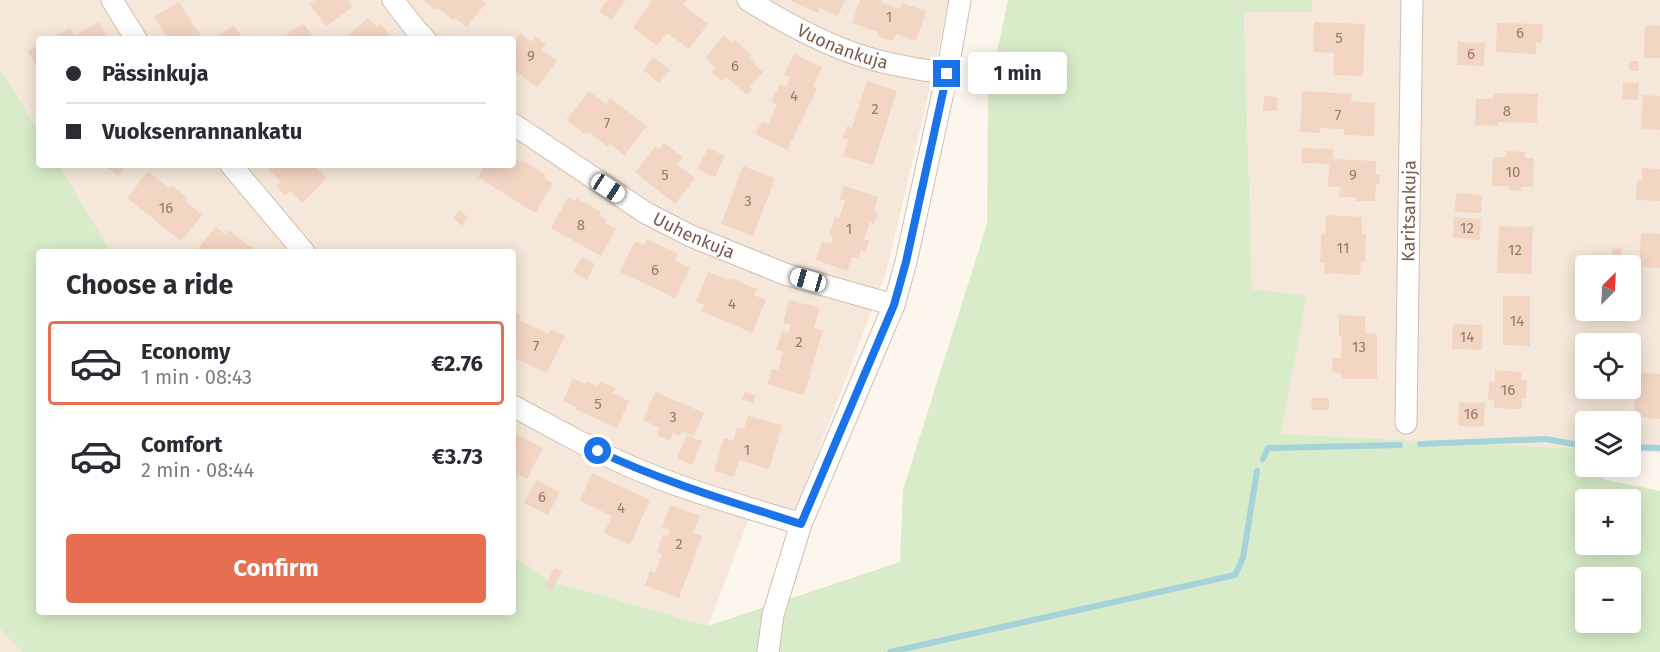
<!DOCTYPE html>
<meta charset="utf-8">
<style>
:root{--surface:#fff;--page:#f7f7f7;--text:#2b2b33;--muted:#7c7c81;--line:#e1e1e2;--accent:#e76f51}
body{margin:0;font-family:"Fira Sans",sans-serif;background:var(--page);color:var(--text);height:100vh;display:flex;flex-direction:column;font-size:22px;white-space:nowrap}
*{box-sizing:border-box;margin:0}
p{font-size:20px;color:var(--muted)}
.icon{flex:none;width:33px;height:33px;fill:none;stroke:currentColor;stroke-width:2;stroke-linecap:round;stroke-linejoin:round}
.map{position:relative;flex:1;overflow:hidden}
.details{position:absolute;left:36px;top:249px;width:480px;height:366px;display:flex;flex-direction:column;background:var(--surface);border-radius:6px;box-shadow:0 3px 15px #0003}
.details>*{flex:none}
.banner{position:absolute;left:36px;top:36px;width:480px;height:132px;border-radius:6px;box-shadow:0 3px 15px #0003;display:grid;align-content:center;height:132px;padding:0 30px;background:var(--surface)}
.needle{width:39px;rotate:24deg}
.controls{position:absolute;left:1575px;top:255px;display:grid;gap:12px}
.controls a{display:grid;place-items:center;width:66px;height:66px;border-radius:6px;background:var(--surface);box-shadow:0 3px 15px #0003;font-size:30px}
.end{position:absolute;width:27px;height:27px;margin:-14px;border:8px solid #1a73e8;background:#fff;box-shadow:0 0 0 3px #fff}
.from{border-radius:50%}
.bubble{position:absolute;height:42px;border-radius:6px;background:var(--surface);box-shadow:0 3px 15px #0003;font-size:20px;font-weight:700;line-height:42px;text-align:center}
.car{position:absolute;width:18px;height:36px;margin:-18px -9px;border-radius:8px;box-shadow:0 0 4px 2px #0007;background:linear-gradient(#fff 24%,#345 0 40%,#fff 0 76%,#345 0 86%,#fff 0)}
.banner b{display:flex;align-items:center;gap:21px;height:57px;font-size:22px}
.banner b+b{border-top:2px solid var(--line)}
.banner i{width:15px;height:15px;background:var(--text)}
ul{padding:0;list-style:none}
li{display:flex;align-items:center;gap:18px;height:84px;margin:0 12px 9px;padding:0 18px;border:3px solid transparent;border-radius:6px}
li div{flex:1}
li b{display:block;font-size:22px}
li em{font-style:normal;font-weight:700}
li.on{border-color:var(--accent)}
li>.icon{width:54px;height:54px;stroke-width:1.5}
h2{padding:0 30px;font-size:27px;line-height:72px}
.action{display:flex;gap:12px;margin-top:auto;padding:12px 30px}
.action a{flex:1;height:69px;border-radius:6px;background:var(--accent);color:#fff;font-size:24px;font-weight:700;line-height:69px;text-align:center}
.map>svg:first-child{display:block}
</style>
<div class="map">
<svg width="1660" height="652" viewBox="0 0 1660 652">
<rect width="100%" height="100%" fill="#fdf6ec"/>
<path fill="#f5e8da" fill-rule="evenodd" d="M0 0H949L928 96 886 273 789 528 750 516 708 626 548 580 513 555V252H111L59 165H513V39H39V132L0 68Z
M1313 0H1660V453L1631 451 1630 422H1586L1585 449 1281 434 1307 297 1252 289 1244 12H1312ZM1586 266H1630V310H1586ZM1586 344H1630V388H1586Z
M0 629 22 652H0Z"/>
<path fill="#d8ecc9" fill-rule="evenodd" d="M1008 0H1313L1312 12H1244L1252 289 1307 296 1281 434 1585 449 1586 466 1597 467 1603 479 1660 491V652H22L0 629V68L39 132V165H59L111 252H39V612H513V555L548 580 708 626 900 562 903 490 987 224 988 96ZM1586 500H1630V544H1586ZM1586 578H1630V622H1586Z"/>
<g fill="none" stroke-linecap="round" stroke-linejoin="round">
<path stroke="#a5d3da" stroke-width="6" d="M1420 444 1546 439 1573 444 1586 445
M1630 447 1660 448
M1263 459 1268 448 1400 445
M890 652 1235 575 1243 558 1257 471"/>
</g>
<path fill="#f3d5c3" d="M315 0H348L353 7 326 26 309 4Z
M423 0H482L486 3 467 27 455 18 453 20 438 8 436 10Z
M608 0H626L611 20 599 11Z
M652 0H687L683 5 708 24 689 49 667 33 657 46 633 28Z
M789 0H845L838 16 820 8 818 13Z
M860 0H882L881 2 900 9 902 3 926 11 916 41 896 34 894 41 877 36 878 32 852 23Z
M179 2 203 39H168L154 17Z
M368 18 377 27 380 24 393 39H344Z
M99 22 108 39H49L70 28 75 36Z
M1314 22 1365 24 1363 76 1333 75 1334 53 1313 52Z
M303 23 312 35 307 39H289L286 35Z
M1497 23 1543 24 1542 43 1536 42V54L1496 52Z
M234 25 242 37 239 39H213Z
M1645 25 1660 26V58H1644Z
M520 33 531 42 535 36 546 44 542 50 557 61 537 87 513 69V42Z
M724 35 732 42 734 39 751 55 750 57 756 62 754 64 763 72 750 87 753 89 747 95 726 77 722 81 711 72 715 67 705 58Z
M1458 42 1485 43 1484 66 1457 65Z
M39 45V71L28 51Z
M794 54 822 67 813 86 817 89 787 150 755 134 762 121 768 124 777 105 771 102 780 84 786 87 790 78 784 75Z
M653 57 670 70 659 83 643 70Z
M1629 61H1638V71H1629Z
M867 81 897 91 873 165 843 156 848 140 843 138 847 126 852 128Z
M1623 82 1639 83 1638 100 1622 99Z
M589 91 606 104 610 98 647 126 624 155 610 144 608 147 589 132 586 135 566 120Z
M1302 91 1352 94 1351 101 1375 103 1374 136 1344 135V129L1320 128V133L1300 132Z
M1493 93 1538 94 1537 123 1498 122V126L1475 125 1476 99H1493Z
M1643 95 1660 96V130L1641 129Z
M1264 96 1277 97V111H1263Z
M664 143 683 157 677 164 695 178 675 204 635 172 655 147 659 149Z
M708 148 725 156 715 177 697 169Z
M1302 148 1333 149V159L1376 161V175H1380L1379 184H1376L1375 201H1356V197H1339L1340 187H1328L1329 164 1301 163Z
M1506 151 1525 152V158H1534L1533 187H1521V191L1509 190V186H1492L1493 157H1506Z
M513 158 521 162 522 160 546 175 544 178 553 184 535 213 478 177 485 165H513Z
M105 165H127L118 176Z
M271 165H309L312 168 315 166 327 178 302 203 290 191 285 195 276 186 281 182 267 168Z
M743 166 775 178 753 236 721 224Z
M1642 168 1660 169V201L1636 200 1637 180 1642 181Z
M148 171 169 188 171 185 188 198 185 201 202 215 181 241 127 198Z
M844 186 878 197 874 211 878 212 874 224 870 222 864 239 869 241 865 252 861 250 858 258 852 257 847 271 816 260 822 241 831 244 833 236 829 235 835 216 839 218 845 201 839 199Z
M1456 193 1482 195 1481 213 1455 212Z
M568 197 575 201 576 198 601 212 600 215 607 220 606 223 616 229 601 256 551 228Z
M459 210 468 217 462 226 453 218Z
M1326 215 1362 217V234H1366L1365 262H1361L1360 275 1324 273 1325 263H1320L1321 234H1325Z
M1454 217 1481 219 1480 240 1453 238Z
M1499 226 1533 227 1531 274 1497 273Z
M216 227 225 234 229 230 253 249 250 252H195Z
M1641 233 1660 234V268L1639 267Z
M647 239 678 254 675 261 690 268 675 298 620 272 635 241 644 245Z
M1621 248 1622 260H1613L1612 249Z
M582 257 595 264 587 280 573 272Z
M708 272 729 280 730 278 757 289 754 295 766 300 752 333 701 311 704 305 696 302Z
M1503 296H1530V346L1503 345Z
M789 300 820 308 814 328 823 330 804 395 767 384 772 369 778 370 783 352 776 350 782 331 788 333 791 325 783 323Z
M513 311 521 315 519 320 549 334 551 329 565 336 547 373 513 357Z
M1339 315 1365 316V333L1377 334V379H1341V373L1332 372 1333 358H1341L1342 337H1339Z
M1453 324 1483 325 1482 350 1452 349Z
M1495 370 1521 372V379L1527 380 1526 399H1522V409L1494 408V400H1488L1489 381 1495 382Z
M1630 372 1660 374V419L1634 417 1636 389 1630 388Z
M573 378 585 384 586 381 598 386 600 381 615 388 613 393 629 401 617 428 575 409 576 407 563 401Z
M745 391 755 395 753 403 742 400Z
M655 392 704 413 694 436 682 431 680 436 673 433 670 441 657 435 660 428 643 420Z
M1312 398H1329V410H1311Z
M1459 402 1485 403 1484 427 1458 426Z
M748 416 782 425 769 469 739 460 734 477 714 471 724 438 733 441 737 427 744 429Z
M514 433 543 448 527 479 518 474 515 480 513 479Z
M687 435 702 441 692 465 677 458Z
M592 473 650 500 630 545 604 533 612 516 580 501Z
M536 480 560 492 548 515 524 503Z
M670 505 700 516 693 533 702 536 679 598 645 585 650 571 655 573 662 554 657 552 663 534 668 536 671 530 662 527Z
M554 568 562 571 552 591 545 587Z"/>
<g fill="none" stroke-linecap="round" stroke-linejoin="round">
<defs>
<g id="minor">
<path d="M112 0 136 39"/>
<path d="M393 0 417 31 425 39"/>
<path id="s1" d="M748 0C785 23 823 44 865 57 892 66 920 69 947 74"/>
<path id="s2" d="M513 124 646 213 691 236 785 274 894 305"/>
<path d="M231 165 304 252"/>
<path d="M513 406C551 426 588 448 627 465 683 490 743 506 801 524"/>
<path id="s3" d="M1406 423 1412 0"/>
<path d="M768 652 773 615 801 524 894 305 906 262 947 74 960 0"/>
</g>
</defs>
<use href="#minor" stroke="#d1beb0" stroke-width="23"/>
<use href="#minor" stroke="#fff" stroke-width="21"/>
</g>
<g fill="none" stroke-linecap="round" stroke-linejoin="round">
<path stroke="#1a73e8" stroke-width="8" d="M598 451C663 482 732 502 801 524L894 305 906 262 947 74"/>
</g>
<g text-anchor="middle" stroke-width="6" stroke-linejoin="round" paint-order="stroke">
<g font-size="15" fill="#987a6a">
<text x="889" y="22">1</text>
<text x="1520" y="38">6</text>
<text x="1339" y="43">5</text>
<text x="1471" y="59">6</text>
<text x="531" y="61">9</text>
<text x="735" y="71">6</text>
<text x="794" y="101">4</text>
<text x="875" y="114">2</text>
<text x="1507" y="116">8</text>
<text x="1338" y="120">7</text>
<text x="607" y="128">7</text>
<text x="1513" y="177">10</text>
<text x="665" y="180">5</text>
<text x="1353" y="180">9</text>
<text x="748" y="206">3</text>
<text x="166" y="213">16</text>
<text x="581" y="230">8</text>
<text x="1467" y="233">12</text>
<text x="849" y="234">1</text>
<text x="1343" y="253">11</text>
<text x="1515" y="255">12</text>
<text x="655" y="275">6</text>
<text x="732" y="309">4</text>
<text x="1517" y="326">14</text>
<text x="1467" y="342">14</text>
<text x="799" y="347">2</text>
<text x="536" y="351">7</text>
<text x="1359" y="352">13</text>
<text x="1508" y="395">16</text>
<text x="598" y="409">5</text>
<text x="1471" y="419">16</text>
<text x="673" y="422">3</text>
<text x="747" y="455">1</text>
<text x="542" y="502">6</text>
<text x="621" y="513">4</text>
<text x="679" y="549">2</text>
</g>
<g font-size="18" fill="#7a5c4d" stroke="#fffaf3">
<text dy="6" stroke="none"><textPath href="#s1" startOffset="106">Vuonankuja</textPath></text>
<text dy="6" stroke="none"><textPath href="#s3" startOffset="212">Karitsankuja</textPath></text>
<text dy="6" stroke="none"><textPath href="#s2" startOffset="213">Uuhenkuja</textPath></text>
</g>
</g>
</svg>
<div class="controls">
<a><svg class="needle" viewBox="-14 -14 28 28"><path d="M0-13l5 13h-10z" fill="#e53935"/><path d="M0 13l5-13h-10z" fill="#7c7c81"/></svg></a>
<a><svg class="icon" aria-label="locate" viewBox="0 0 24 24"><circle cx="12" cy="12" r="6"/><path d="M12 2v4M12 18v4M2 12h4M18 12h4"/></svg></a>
<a><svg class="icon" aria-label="layers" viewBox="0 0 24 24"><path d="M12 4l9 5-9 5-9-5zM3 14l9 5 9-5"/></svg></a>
<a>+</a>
<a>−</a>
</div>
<i class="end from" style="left:598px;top:451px"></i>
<i class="end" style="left:947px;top:74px"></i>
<div class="bubble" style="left:968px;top:52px;width:99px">1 min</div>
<i class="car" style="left:608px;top:188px;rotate:123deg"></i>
<i class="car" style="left:808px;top:280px;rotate:286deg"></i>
<div class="banner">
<b><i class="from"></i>Pässinkuja</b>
<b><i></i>Vuoksenrannankatu</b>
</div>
<section class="details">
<h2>Choose a ride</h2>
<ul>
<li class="on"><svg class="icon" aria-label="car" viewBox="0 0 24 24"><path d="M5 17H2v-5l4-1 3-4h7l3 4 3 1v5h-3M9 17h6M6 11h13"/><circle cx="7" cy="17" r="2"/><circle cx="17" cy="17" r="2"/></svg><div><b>Economy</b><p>1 min · 08:43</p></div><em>€2.76</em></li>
<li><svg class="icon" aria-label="car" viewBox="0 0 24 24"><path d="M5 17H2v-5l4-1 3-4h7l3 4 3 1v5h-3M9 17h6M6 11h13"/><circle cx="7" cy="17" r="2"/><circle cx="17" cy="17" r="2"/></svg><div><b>Comfort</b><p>2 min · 08:44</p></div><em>€3.73</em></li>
</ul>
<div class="action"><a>Confirm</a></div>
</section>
</div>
